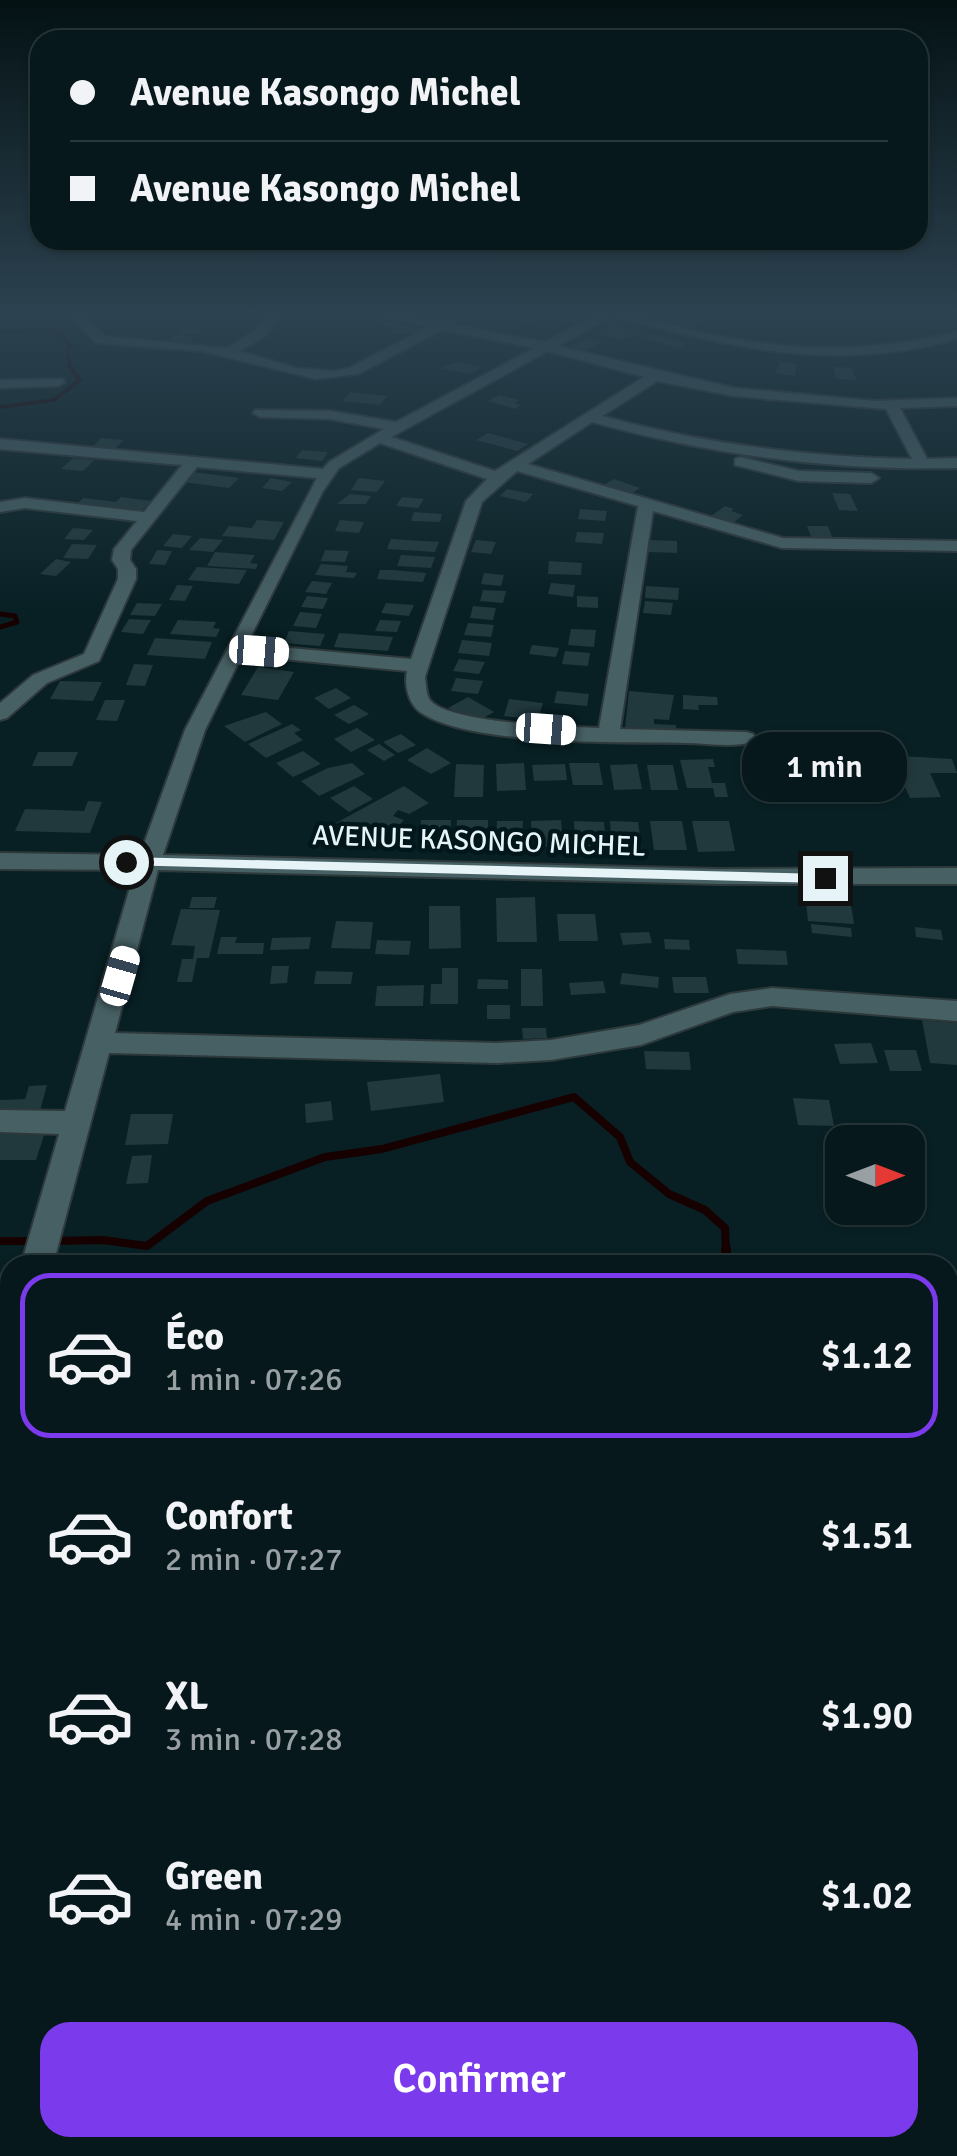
<!DOCTYPE html>
<html lang="fr">
<meta charset="utf-8">
<style>
:root{--surface:#06181b;--page:#142528;--text:#f1f3f6;--muted:#98a0a3;--line:#27373a;--accent:#7c3aed}
body{margin:0;font-family:Signika,sans-serif;background:var(--page);color:var(--text);height:100vh;display:flex;flex-direction:column;font-size:38px;white-space:nowrap}
*{box-sizing:border-box;margin:0}
p{font-size:32px;color:var(--muted)}
.icon{flex:none;width:55px;height:55px;fill:none;stroke:currentColor;stroke-width:2;stroke-linecap:round;stroke-linejoin:round}
.map{position:relative;flex:1;overflow:hidden}
.drawer{position:absolute;left:0px;top:1255px;width:958px;height:902px;display:flex;flex-direction:column;background:var(--surface);border-radius:30px 30px 0 0;box-shadow:0 2px 8px #0004,0 0 0 2px var(--line)}
.drawer>*{flex:none}
.top-card{position:absolute;left:30px;top:30px;width:898px;height:220px;border-radius:30px;box-shadow:0 2px 8px #0004,0 0 0 2px var(--line);display:grid;align-content:center;height:220px;padding:0 40px;background:var(--surface)}
.needle{width:65px;rotate:90deg}
.buttons{position:absolute;left:825px;top:1125px;display:grid;gap:20px}
.buttons a{display:grid;place-items:center;width:100px;height:100px;border-radius:20px;background:var(--surface);box-shadow:0 2px 8px #0004,0 0 0 2px var(--line);font-size:50px}
.end{position:absolute;width:45px;height:45px;margin:-22px;border:12px solid #e6f4f7;background:#111;box-shadow:0 0 0 5px #111}
.from{border-radius:50%}
.bubble{position:absolute;height:70px;border-radius:30px;background:var(--surface);box-shadow:0 2px 8px #0004,0 0 0 2px var(--line);font-size:32px;font-weight:600;line-height:70px;text-align:center}
.car{position:absolute;width:30px;height:60px;margin:-30px -15px;border-radius:12px;box-shadow:0 0 8px 2px #0007;background:linear-gradient(#fff 24%,#345 0 40%,#fff 0 76%,#345 0 86%,#fff 0)}
.top-card b{display:flex;align-items:center;gap:35px;height:95px;font-size:38px}
.top-card b+b{border-top:2px solid var(--line)}
.top-card i{width:25px;height:25px;background:var(--text)}
ul{padding:18px 0 0;list-style:none}
li{display:flex;align-items:center;gap:30px;height:165px;margin:0 20px 15px;padding:0 20px;border:5px solid transparent;border-radius:30px}
li div{flex:1}
li b{display:block;font-size:38px}
li em{font-style:normal;font-weight:600}
li.on{border-color:var(--accent)}
li>.icon{width:90px;height:90px;stroke-width:1.5}
.action{display:flex;gap:20px;margin-top:auto;padding:20px 40px}
.action a{flex:1;height:115px;border-radius:30px;background:var(--accent);color:#fff;font-size:40px;font-weight:600;line-height:115px;text-align:center}
.map>svg:first-child{display:block}
</style>
<div class="map">
<svg width="957" height="2156" viewBox="0 0 957 2156">
<rect width="100%" height="100%" fill="#082024"/>
<g fill="none" stroke-linecap="round" stroke-linejoin="round">
<path stroke="#170000" stroke-width="4" d="M0 332 57 330 71 346 67 352 70 367 80 380 54 400 0 407"/>
<path stroke="#170000" stroke-width="5" d="M0 614 15 616 17 622 0 627"/>
<path stroke="#170000" stroke-width="8" d="M0 1241H35
M49 1241 103 1240 147 1246 207 1201 325 1157 382 1149 574 1097 620 1137 630 1162 669 1194 705 1210 725 1228 726 1251"/>
<path stroke="#170000" stroke-width="10" d="M726 1249V1265"/>
<path stroke="#170000" stroke-width="11" d="M779 2156 780 2148"/>
</g>
<path fill="#21393d" d="M541 310H550L585 316 576 324 539 318 532 324 519 322Z
M671 315 684 320 690 317 703 321 689 331 656 321Z
M380 320 421 328 414 332 422 334 418 337 391 332 396 328 373 324Z
M615 321 623 323 617 327 644 333 621 340 596 334Z
M180 329H201L199 333H186L184 337H193L189 343 168 342Z
M652 334 687 343 679 348 644 339Z
M587 338 602 342 583 352 568 348Z
M457 362 481 367 471 374 439 368Z
M780 362 797 364 795 376 775 373Z
M833 367 852 368 856 380 836 379Z
M350 392 387 396 380 405 342 401Z
M499 395 519 400 514 403 521 405 515 409 488 401Z
M488 433 528 444 517 451 476 440Z
M101 438 123 440 113 451 91 449Z
M302 450 328 452 322 461 296 458Z
M73 458 94 460 83 471 61 469Z
M193 472 239 478 229 488 183 482Z
M271 478 292 482 282 491 262 488Z
M359 478 385 481 377 492 351 490Z
M614 479 640 488 628 496 601 487Z
M507 489 533 494 526 502 500 496Z
M832 493 850 494 858 511 839 510Z
M350 494 371 496 366 504H337Z
M121 497 151 501 139 513 74 507 83 498 116 502Z
M402 497 424 499 418 508 396 506Z
M725 506 734 509 731 511 743 515 733 523 711 516Z
M580 509 607 511 605 521 578 519Z
M414 512 442 514 440 522 411 521Z
M257 520 284 522 274 540 222 536 229 526 252 528Z
M340 520 364 522 359 533 335 531Z
M807 526H828L832 537H811Z
M73 528 93 530 84 540 64 539Z
M577 532 604 533 602 544 575 542Z
M173 534 192 536 182 548 163 546Z
M200 538 223 540 213 552 189 550Z
M391 539 439 542 435 552 387 549Z
M476 540 496 542 491 554 471 552Z
M649 540 677 541V553L649 552Z
M72 544 97 545 88 559 63 558Z
M157 550 172 551 165 565 149 564Z
M325 550 349 551 345 562 321 561Z
M215 552 255 555 250 563 258 564 256 569 207 566Z
M401 555 435 557 431 568 397 566Z
M56 559 71 562 56 576 40 574Z
M549 561 582 563 581 575 548 574Z
M321 564 348 566 346 572 357 573 354 578 315 575Z
M197 567 247 570 239 584 188 580Z
M380 570H393L426 573 423 582 377 579Z
M484 573 504 575 501 586 481 584Z
M312 581 332 583 326 594 305 592Z
M551 583 575 585 573 597 548 594Z
M177 585 193 586 185 601 169 600Z
M646 586 679 588 678 600 645 598Z
M483 590 506 591 503 603 480 601Z
M307 596 328 598 323 609 301 607Z
M577 596 598 597V608L577 607Z
M645 601 673 603 671 615 643 613Z
M137 603 162 604 155 616 130 615Z
M386 603 414 605 409 616 381 613Z
M473 606 496 608 493 620 470 618Z
M300 612 322 614 316 628 293 626Z
M129 619 151 620 143 634 121 632Z
M178 620 216 622 213 628 220 629 216 637 170 634Z
M380 620 401 621 397 632 375 631Z
M468 623 494 625 491 637 464 635Z
M571 629 596 630 594 647 568 645Z
M289 631 325 634 320 646 284 643Z
M339 633 393 637 388 651 334 647Z
M155 638 212 642 205 659 147 655Z
M462 640 492 643 489 656 458 653Z
M532 645 559 648 556 657 529 654Z
M565 651 590 653 588 666 562 664Z
M459 659 485 662 479 674 453 671Z
M134 664 153 665 145 686 126 685Z
M258 667 294 672 278 700 241 695Z
M456 678 483 681 478 694 451 691Z
M60 681 102 682 93 701 50 699Z
M336 688 351 698 329 709 314 698Z
M557 691 589 694 587 706 554 703Z
M629 691 674 695 669 720 654 719V724L676 725V731L625 728Z
M683 695 717 697 718 705H698L699 710 683 709Z
M468 697 494 712 474 723 448 708Z
M509 699 543 703 538 720 504 716Z
M105 700H125L117 721 96 720Z
M354 705 369 714 349 724 334 715Z
M266 712 282 724 245 742 224 726Z
M292 724 301 730 294 733 303 740 266 758 248 744Z
M357 728 375 740 351 752 334 739Z
M401 734 416 745 398 753 383 742Z
M379 744 395 755 384 761 367 750Z
M427 748 451 763 431 774 407 760Z
M303 751 321 764 293 777 276 763Z
M38 752H78L72 766H32Z
M900 756 952 759 957 773H930L941 797 910 798 900 776 879 777 872 760H901Z
M795 757H828L839 787 805 788Z
M713 759 715 767H708L712 783H725L728 797H715L713 788H687L680 760Z
M352 763 365 774 319 796 301 781 328 768Z
M524 763 526 790 497 791 496 764Z
M569 763H599L603 785H573Z
M456 764 484 765 483 797H454Z
M565 764 567 780 534 781 532 765Z
M637 764 642 789 614 790 610 765Z
M647 765H673L678 790H651Z
M354 786 373 799 349 812 330 798Z
M404 786 429 803 409 814 398 810 393 816 404 820 385 840 336 823Z
M88 801 102 802 90 833 15 831 25 809 84 811Z
M421 820H451L450 847H420Z
M457 820H488V848H456Z
M561 820 563 847H532L531 821Z
M497 821H523L522 847H496Z
M574 821 604 822 606 846H575Z
M610 821 638 822 642 850 612 849Z
M650 821H682L687 850H654Z
M692 821H729L735 851 698 852Z
M192 897H217L214 908H189Z
M535 897 537 942H497L496 898Z
M806 902 851 905 854 924 808 921Z
M429 906H460L461 948 429 949Z
M181 909 220 910 209 958H197L192 982H177L182 959H193L195 946 171 945Z
M557 914H595L598 941H559Z
M336 921 373 922 370 949 331 948Z
M811 924 851 928 852 937 812 933Z
M915 927 941 930 943 940 916 937Z
M649 932 652 943 623 945 620 933Z
M221 937H237L235 943H264L263 954H217Z
M311 937 309 949 270 950 272 938Z
M664 939 689 940 690 950 665 949Z
M377 940 411 941 409 955 375 954Z
M736 949 786 951 788 965 738 964Z
M272 966H289L287 983 270 984Z
M442 968H458V1004H430L431 984H442Z
M521 969H542L543 1006H521Z
M316 971 353 972 351 984H314Z
M622 973 659 977 658 988 620 984Z
M672 977H706L709 993H674Z
M478 979 508 980V989H477Z
M603 981 606 993 571 995 569 983Z
M424 985 423 1006H375L377 986Z
M487 1005H510V1019H487Z
M922 1020 957 1023V1065L930 1063Z
M522 1028H546L547 1038 523 1039Z
M871 1043 878 1063 840 1064 834 1044Z
M884 1050H916L922 1071H890Z
M644 1051 689 1052 691 1070 646 1069Z
M440 1074 444 1102 371 1111 367 1082Z
M47 1085 39 1114 0 1115V1100L25 1099 29 1086Z
M793 1098 829 1100 834 1126 798 1125Z
M331 1101 333 1120 306 1123 305 1104Z
M131 1114H173L168 1144 125 1145Z
M0 1131 45 1132 36 1160H0Z
M152 1155 148 1183 126 1184 132 1156Z
M908 1168 921 1210H908Z
M168 1255 167 1265H136L138 1256Z
M0 1522H10V1577H0Z
M957 1759V1800H948V1760Z
M956 1845 957 1893H956L948 1865V1846Z
M10 2068V2108L2 2112 0 2072Z
M259 2148H276L277 2156H235Z
M306 2148H388L389 2156H300V2149Z
M426 2148H499L501 2156H410Z
M537 2148H597L600 2156H540Z"/>
<g fill="none" stroke-linecap="round" stroke-linejoin="round">
<defs>
<path id="minor" d="M76 310H88L87 319 105 336 226 348 253 332 273 310H286L263 338 239 351 297 368 335 371 349 368 428 327 355 310C382 310 427 325 449 317L455 321 453 324 545 342 605 310H621C736 346 838 362 957 331V339C835 373 732 348 613 316L558 346 734 388 875 401 957 398V406L900 408 927 459 957 458V468C834 471 711 455 592 422L528 464 783 538 957 541V551L782 548 653 511 620 729 746 732 753 734 756 738 753 742C732 748 706 743 685 743 623 742 469 746 420 712 408 703 404 684 407 671L242 655 205 730 163 855 718 869 957 868V884H718L158 870 115 1033 497 1043 551 1040 639 1025 730 994 772 988 957 1001V1021L772 1006 733 1012 641 1045 551 1060 497 1063 109 1053 53 1265H21L59 1134 0 1132V1110L65 1111 135 870 0 869V853L140 855 185 730 317 478 197 467 131 550 130 560 136 569V579L99 661 47 683 7 718 0 720V703L33 675 84 654 118 579V569L112 560 114 549 137 521 25 508 0 512V502L25 498 144 512 182 465 0 449V439L323 469 329 462 384 429 330 419 260 417 253 413 255 410 330 411 396 422 535 348 442 330 358 374 316 379 201 351 96 343 75 320ZM548 351 644 377 495 471 391 437ZM657 381 734 396 886 409 912 459C807 457 704 444 602 416ZM380 443 487 479 466 501 411 659 247 644 323 491 339 468ZM517 471 638 506 599 728C569 727 447 723 430 700 426 695 426 683 425 677L482 502Z
M63 379 65 382 58 386 0 388V380Z
M740 457 799 471 871 473 879 478 871 483 799 481 735 465V459Z
M10 1343V1405L0 1409V1347Z
M0 1583H10V1621H0Z
M948 2071 957 2072V2120L948 2119Z
M45 2148H117L114 2156H42Z"/>
</defs>
<use href="#minor" stroke="#2e393c" stroke-width="4"/>
<use href="#minor" fill="#476064" fill-rule="evenodd"/>
</g>
<linearGradient id="sky" x2="0" y2="1"><stop stop-color="#041214"/><stop offset="0.51" stop-color="#2c4250"/><stop offset="1" stop-color="#2c4250" stop-opacity="0"/></linearGradient>
<rect width="957" height="612" fill="url(#sky)"/>
<path fill="#e6f4f7" d="M126 857 825 874 832 878 825 883 122 865V858Z"/>
<g text-anchor="middle" stroke-width="9" stroke-linejoin="round" paint-order="stroke">
<g font-size="28" fill="#e6f4f7" stroke="#01171b">
<text transform="translate(479 840) rotate(2)" y="10">AVENUE KASONGO MICHEL</text>
</g>
</g>
</svg>
<div class="buttons">
<a><svg class="needle" viewBox="-14 -14 28 28"><path d="M0-13l5 13h-10z" fill="#e53935"/><path d="M0 13l5-13h-10z" fill="#98a0a3"/></svg></a>
</div>
<i class="end from" style="left:126px;top:862px"></i>
<i class="end" style="left:825px;top:878px"></i>
<div class="bubble" style="left:742px;top:732px;width:165px">1 min</div>
<i class="car" style="left:259px;top:651px;rotate:94deg"></i>
<i class="car" style="left:546px;top:729px;rotate:94deg"></i>
<i class="car" style="left:120px;top:976px;rotate:16deg"></i>
<div class="top-card">
<b><i class="from"></i>Avenue Kasongo Michel</b>
<b><i></i>Avenue Kasongo Michel</b>
</div>
<section class="drawer">
<ul>
<li class="on"><svg class="icon" aria-label="car" viewBox="0 0 24 24"><path d="M5 17H2v-5l4-1 3-4h7l3 4 3 1v5h-3M9 17h6M6 11h13"/><circle cx="7" cy="17" r="2"/><circle cx="17" cy="17" r="2"/></svg><div><b>Éco</b><p>1 min · 07:26</p></div><em>$1.12</em></li>
<li><svg class="icon" aria-label="car" viewBox="0 0 24 24"><path d="M5 17H2v-5l4-1 3-4h7l3 4 3 1v5h-3M9 17h6M6 11h13"/><circle cx="7" cy="17" r="2"/><circle cx="17" cy="17" r="2"/></svg><div><b>Confort</b><p>2 min · 07:27</p></div><em>$1.51</em></li>
<li><svg class="icon" aria-label="car" viewBox="0 0 24 24"><path d="M5 17H2v-5l4-1 3-4h7l3 4 3 1v5h-3M9 17h6M6 11h13"/><circle cx="7" cy="17" r="2"/><circle cx="17" cy="17" r="2"/></svg><div><b>XL</b><p>3 min · 07:28</p></div><em>$1.90</em></li>
<li><svg class="icon" aria-label="car" viewBox="0 0 24 24"><path d="M5 17H2v-5l4-1 3-4h7l3 4 3 1v5h-3M9 17h6M6 11h13"/><circle cx="7" cy="17" r="2"/><circle cx="17" cy="17" r="2"/></svg><div><b>Green</b><p>4 min · 07:29</p></div><em>$1.02</em></li>
</ul>
<div class="action"><a>Confirmer</a></div>
</section>
</div>
